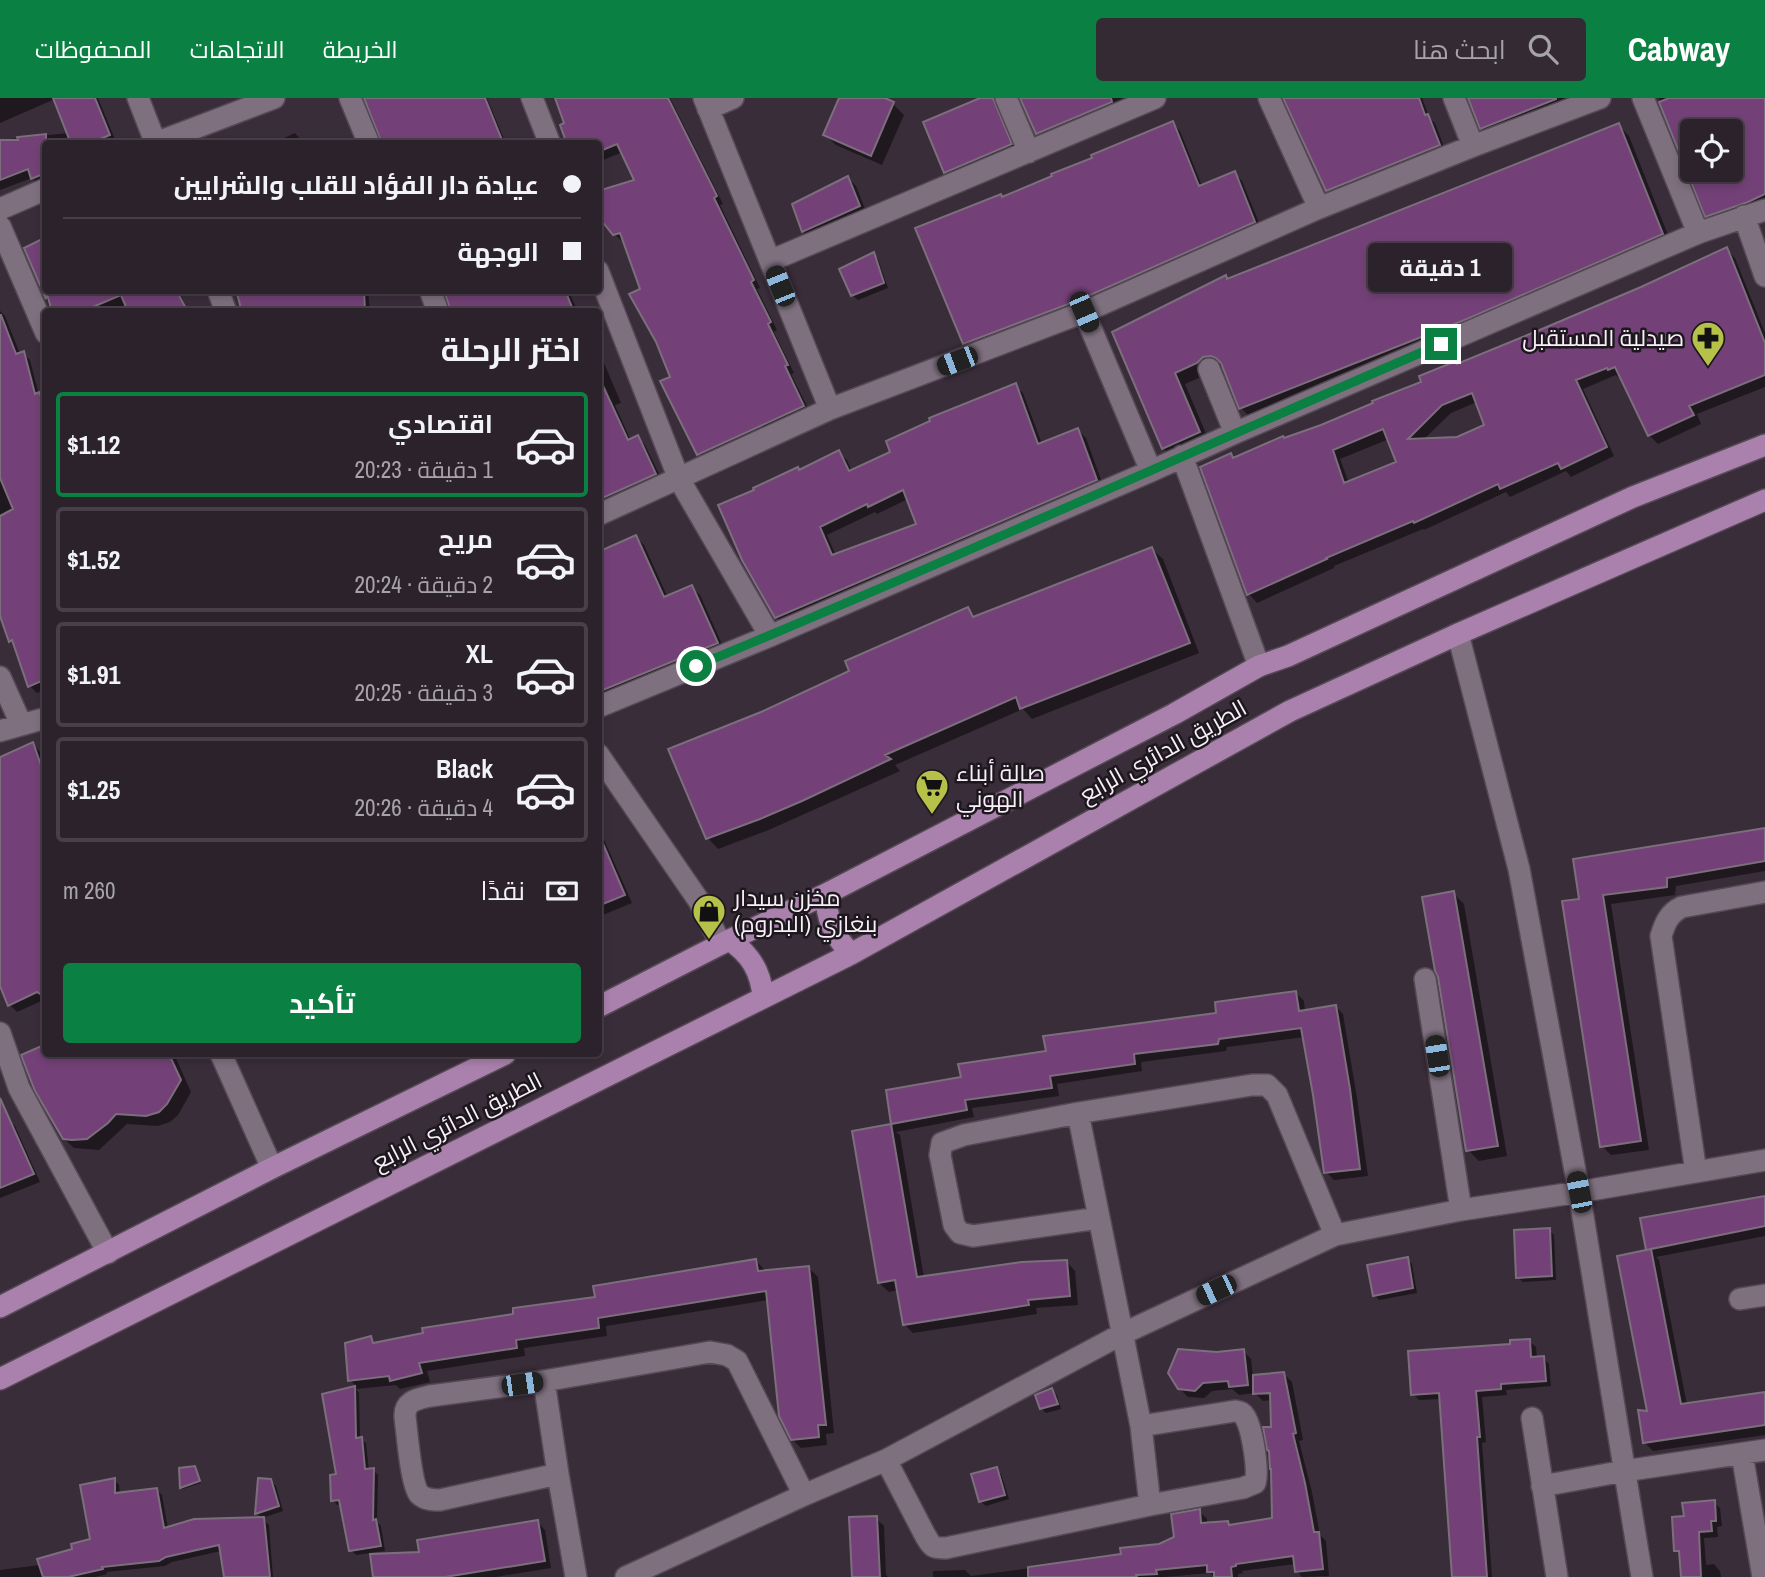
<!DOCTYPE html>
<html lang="ar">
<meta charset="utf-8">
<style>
:root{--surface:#2c222c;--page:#342a34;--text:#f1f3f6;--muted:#a6a4a9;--line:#483f48;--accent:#0b8043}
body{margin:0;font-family:"Archivo Narrow",Cairo,sans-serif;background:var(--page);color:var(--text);direction:rtl;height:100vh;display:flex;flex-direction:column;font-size:26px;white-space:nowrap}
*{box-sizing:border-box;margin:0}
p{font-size:23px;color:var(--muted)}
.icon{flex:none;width:38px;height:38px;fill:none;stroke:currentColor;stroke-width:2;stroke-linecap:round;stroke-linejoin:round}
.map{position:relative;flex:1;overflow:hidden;direction:ltr}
.side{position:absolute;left:42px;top:210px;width:560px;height:749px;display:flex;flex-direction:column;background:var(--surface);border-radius:7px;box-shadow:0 4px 10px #0003,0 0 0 2px var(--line);direction:rtl}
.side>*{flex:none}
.banner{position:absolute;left:42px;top:42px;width:560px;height:154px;border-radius:7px;box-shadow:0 4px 10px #0003,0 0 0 2px var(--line);direction:rtl;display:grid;align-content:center;height:154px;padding:0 21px;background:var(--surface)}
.controls{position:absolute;left:1680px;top:21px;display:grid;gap:14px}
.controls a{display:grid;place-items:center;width:63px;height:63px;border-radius:7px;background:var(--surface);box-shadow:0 4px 10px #0003,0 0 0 2px var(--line);font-size:35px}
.end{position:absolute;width:32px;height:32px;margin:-16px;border:9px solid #0b8043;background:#fff;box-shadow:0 0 0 4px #fff}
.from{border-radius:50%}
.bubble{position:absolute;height:49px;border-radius:7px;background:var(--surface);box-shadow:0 4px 10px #0003,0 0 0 2px var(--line);font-size:23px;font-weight:700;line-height:49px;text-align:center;direction:rtl}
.car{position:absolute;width:21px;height:42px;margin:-21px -10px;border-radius:9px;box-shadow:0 0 5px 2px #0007;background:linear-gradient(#222 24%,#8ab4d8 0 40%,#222 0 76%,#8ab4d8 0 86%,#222 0)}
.banner b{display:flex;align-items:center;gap:24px;height:66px;font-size:26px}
.banner b+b{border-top:2px solid var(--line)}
.banner i{width:18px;height:18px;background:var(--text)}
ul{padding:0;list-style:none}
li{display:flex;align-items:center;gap:21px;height:105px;margin:0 14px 10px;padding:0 7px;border:4px solid var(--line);border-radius:7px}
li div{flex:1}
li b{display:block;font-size:26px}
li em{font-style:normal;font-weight:700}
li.active{border-color:var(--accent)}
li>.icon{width:63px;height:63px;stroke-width:1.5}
h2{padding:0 21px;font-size:32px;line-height:84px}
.pay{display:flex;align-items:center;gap:18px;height:77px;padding:0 21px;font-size:26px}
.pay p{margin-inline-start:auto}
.button{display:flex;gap:14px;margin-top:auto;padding:14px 21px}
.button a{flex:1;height:80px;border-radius:7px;background:var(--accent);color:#fff;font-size:28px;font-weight:700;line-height:80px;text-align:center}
header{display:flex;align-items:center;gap:42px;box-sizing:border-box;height:98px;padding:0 35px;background:var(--accent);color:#fff}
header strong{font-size:33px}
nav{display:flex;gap:38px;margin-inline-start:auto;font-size:24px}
.search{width:490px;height:63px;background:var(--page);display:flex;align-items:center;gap:18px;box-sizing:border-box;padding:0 24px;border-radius:7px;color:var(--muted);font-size:26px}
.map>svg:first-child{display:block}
</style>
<header>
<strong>Cabway</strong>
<div class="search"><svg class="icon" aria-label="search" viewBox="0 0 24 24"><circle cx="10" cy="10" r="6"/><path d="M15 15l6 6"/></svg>ابحث هنا</div>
<nav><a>الخريطة</a><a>الاتجاهات</a><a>المحفوظات</a></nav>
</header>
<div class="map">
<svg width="1765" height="1479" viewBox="0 0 1765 1479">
<rect width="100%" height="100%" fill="#3a2d3a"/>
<path fill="#0007" fill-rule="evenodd" d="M0 0H98L116 44 112 46H46V85L40 87 32 80 0 92V42L69 35 55 1 0 25Z
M366 0H487L506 46H383Z
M557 0H670L723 106 720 107 760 190 757 191 777 232 774 234 794 275 791 276 811 316 706 364 699 356 625 143H622L614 136 637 83 623 54 598 64V46L566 25Z
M841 0H880L893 6 904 17 882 67 836 47 825 37Z
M985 0H998L1001 14 1018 54 953 81 946 74Z
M1022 0H1147L1045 43 1037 35Z
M1285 0H1422L1430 21 1435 25 1446 54 1335 100 1327 92Z
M1470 0H1579L1490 38 1482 30Z
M1659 0H1765V106L1715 126 1707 118ZM1692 33H1731V72H1692Z
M1172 25 1180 33 1202 88 1234 75 1242 83 1262 132 973 253 965 245 1002 100Z
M1618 27 1629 38 1672 147 1252 321 1241 310 1224 268 1215 270 1208 276 1185 286 1210 345 1174 361 1163 350 1114 235 1229 183Z
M295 35 304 46H271Z
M848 80 856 88 867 116 811 141 803 133Z
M1726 151 1735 160 1765 235V289L1697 316 1701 326 1658 346 1649 337 1621 278 1618 279 1616 277 1583 291 1614 358 1571 379 1566 373 1510 399 1506 394 1424 432 1423 431 1334 468V470L1257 505 1249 496 1202 370 1234 361 1321 329 1423 285 1458 267 1543 233ZM1477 304 1486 327 1457 341 1423 342 1451 315ZM1389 341 1398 365 1349 385 1340 361Z
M873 156 878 161 888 190 858 202 852 197Z
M48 192H178L189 214H54Z
M238 192H368L370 214H242Z
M446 192H568L578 214H452Z
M0 213 5 218 20 256 23 255 30 262 39 297 46 303V591L37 595 30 588 15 547 11 543 0 518Z
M598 258 604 265 621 305 615 307 631 343 638 340 645 347 663 384 598 415Z
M1015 288 1023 295 1042 346 1078 332 1086 340 1104 390 784 527 776 519 800 374 839 355 847 362 852 374 893 354ZM908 401 918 428 836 458 827 437 875 414 877 416Z
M636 439 644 447 668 500 692 489 700 497 725 553 598 605V456Z
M1152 451 1163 461 1199 555 1032 621 1023 611 895 667 900 673 771 731 718 751 708 740 762 615 851 574 968 511 976 519Z
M33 646 40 654 46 671V901L17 914 10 907 0 883V661Z
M598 728 632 805 598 819Z
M1765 732V773L1676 788 1675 797 1611 806 1649 1052 1611 1057 1602 1048 1581 802Z
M1453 795 1464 806 1507 1058 1479 1063 1468 1052Z
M1296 895 1304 903 1305 914 1335 908 1343 916 1357 1000 1368 1078 1334 1082 1326 1074 1305 939 1227 949 1226 953 1141 964 1142 973 1057 986 1059 998 972 1010 974 1019 896 1034 900 1037 924 1180 1066 1163 1075 1173 1078 1207 1036 1210 1037 1216 913 1235 904 1226 899 1192 889 1194 879 1185 854 1034 893 1028 888 993 963 980 1048 955 1218 916Z
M46 956H174L191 994 178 1017 170 1024 158 1028 127 1026 99 1052 74 1050 62 1039Z
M8 1021 15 1028 40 1084 0 1100V1025Z
M1765 1100V1138L1656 1159 1659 1162 1687 1307 1765 1296V1337L1653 1353 1644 1344 1649 1315 1650 1153 1648 1151Z
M1549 1132 1554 1137 1556 1182 1523 1184 1518 1179Z
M1407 1161 1412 1166 1417 1195 1379 1202 1374 1197Z
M756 1163 765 1172V1174L809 1170 818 1179 834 1335 826 1336 827 1347 801 1350 792 1341 769 1202 606 1228 607 1238 524 1250 525 1258 427 1273 430 1284 400 1291 396 1287 356 1291 359 1295 360 1341 366 1345 369 1373 373 1372 378 1377 377 1424 381 1428 385 1453 356 1457 351 1452 341 1406 337 1407 333 1402 338 1377 324 1297 357 1289 350 1282 371 1240 377 1246 597 1201Z
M1529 1243 1536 1249 1537 1260H1543L1549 1266 1551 1288 1506 1292 1507 1297 1482 1299 1486 1344 1482 1345 1492 1479H1454L1441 1301 1419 1302 1413 1296 1512 1248Z
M1243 1253 1251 1261 1253 1279 1284 1276 1292 1284 1303 1342 1299 1343 1312 1394 1320 1437 1326 1443 1329 1478 1302 1479 1297 1473 1296 1466 1242 1473 1243 1475 1238 1476V1479H1214L1210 1475 1164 1479H933V1473L965 1472 971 1478 1122 1458 1160 1448 1175 1440 1199 1413 1207 1421V1427L1228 1425 1231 1428 1274 1422 1272 1302 1263 1303 1255 1295 1239 1297 1232 1291 1212 1293 1204 1300 1188 1299 1179 1290 1217 1256ZM1279 1293V1297H1260V1294Z
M1052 1292 1057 1297 1061 1311 1046 1315 1041 1310Z
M194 1369 201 1385 183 1391 181 1389Z
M996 1371 1001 1376 1009 1401 986 1408 980 1403Z
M114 1382 119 1387 120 1396 157 1392 162 1397 168 1431 262 1421 257 1415 260 1382 271 1383 276 1388 283 1413 262 1420 269 1427 273 1479H242L221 1453 172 1464 165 1468 106 1474 107 1476 95 1479H0V1472L40 1467 92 1443Z
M1714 1404 1720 1410 1722 1428 1717 1429 1718 1439 1704 1440 1706 1467 1714 1466 1720 1473 1721 1479H1683L1681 1458 1676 1452 1686 1419Z
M876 1420 884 1428 886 1477 888 1479H853Z
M538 1424 545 1432 551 1470 495 1479H375L421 1455Z"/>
<path fill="#734177" stroke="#7c6e7d" stroke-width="2" fill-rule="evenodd" d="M53 0H95L110 37 88 46H71Z
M364 0H485L502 42 493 46H382Z
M555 0H668L717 98 714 100 754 182 751 184 771 224 768 226 788 267 785 268 804 308 697 357 660 283 670 279 656 244 629 196 640 191 620 135 613 137 598 118V93L634 82 617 46 598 54V46H567L560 27 564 25Z
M839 0H885L894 4 871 58 823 37Z
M980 0H993L1012 46 944 75 923 24Z
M1020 0H1111L1112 4 1036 36Z
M1283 0H1419L1425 17 1428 16 1440 47 1326 93Z
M1468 0H1556V1L1480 31Z
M1669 0H1765V96L1748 104 1705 119 1659 4ZM1692 33H1731V72H1692Z
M1173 23 1199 88 1235 73 1255 124 1079 202 963 246 915 130 1001 96 1002 99 1052 78 1051 76 1092 60 1091 57Z
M1619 25 1663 136 1467 221 1239 311 1221 265 1216 260 1211 258 1203 259 1197 265 1175 275 1200 334 1162 351 1112 234 1226 177 1227 181Z
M46 36V75L31 81 28 71 0 82V42H18L17 39Z
M848 78 860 108 802 134 792 106Z
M46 139V201L24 150Z
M1727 149 1765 245V277L1689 308 1694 317 1648 338 1615 269 1608 272 1607 270 1576 282 1607 349 1561 371 1558 365 1500 391 1498 386 1414 425 1413 423 1326 460 1327 461 1247 497 1200 369 1231 355 1233 360 1283 338 1284 340 1321 327 1373 305 1372 303 1421 284 1419 278 1456 263 1457 266 1542 231 1641 189ZM1472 295 1484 327 1457 339 1408 341 1442 307ZM1383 331 1396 364 1344 385 1333 352Z
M874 154 884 185 851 198 839 171Z
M46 192H176L188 214H128L121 197 81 214H52Z
M236 192H364L365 214H242Z
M444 192H565L574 214H451Z
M0 217H1L16 256 24 253 35 296 39 294 46 310V581L28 589 12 542 9 544 0 518V418L13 411 0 380Z
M598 277 628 342 638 337 656 376 598 402Z
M1016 285 1038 346 1078 330 1097 382 775 520 742 462 718 407 754 392 753 390 798 369 799 372 839 352 849 373 890 354 886 343 930 323 929 320ZM903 392 916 426 832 457 820 429 867 406 868 409Z
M636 437 664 499 692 487 718 545 598 594V454Z
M1152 449 1190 545 1020 611 1016 599 885 657 891 661 802 703 760 721 706 741 668 651 761 614 849 573 845 563 968 509 973 519Z
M33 644 46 682V900L37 894 8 908 0 888V659Z
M1765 730V763L1667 780V789L1603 797 1641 1043 1600 1049 1562 803 1579 801 1573 761Z
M598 734 625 797 598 808Z
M1454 793 1498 1048 1466 1053 1438 879 1435 873 1422 799Z
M1296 893 1299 913 1336 907 1350 991 1360 1071 1324 1075 1313 997 1301 930 1219 941 1218 946 1134 956 1135 966 1050 978 1052 990 965 1002 967 1012 891 1026 886 992 961 979 958 966 1046 953 1043 938 1216 915 1215 904Z
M46 946V956H169L181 982 167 1006 159 1014 146 1018 116 1016 108 1025 87 1041 72 1042 63 1041 35 993 21 957Z
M0 1000 34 1076 0 1090Z
M891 1026 917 1179 1022 1164 1067 1162 1070 1198 1028 1202 1029 1207 903 1227 895 1182 878 1185 852 1033Z
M1765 1098V1128L1646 1152 1640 1120Z
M1550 1130 1552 1178 1516 1180 1514 1132Z
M1651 1151 1681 1306 1765 1294V1327L1643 1345 1638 1312 1647 1313 1617 1158Z
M1408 1159 1413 1190 1373 1198 1367 1167Z
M756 1161 758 1173 809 1168 826 1327H818L819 1339 791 1342 779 1318 766 1193 598 1220 599 1230 516 1242 517 1250 419 1265 422 1275 390 1283 389 1278 348 1283 345 1245 371 1238 373 1245 423 1235 422 1230 513 1216V1210L595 1199 593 1188Z
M1530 1241 1531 1259 1544 1258 1546 1283 1501 1286V1291L1476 1293 1480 1339H1477L1487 1479H1452L1439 1295 1411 1297 1408 1253 1510 1246V1242Z
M1178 1251 1217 1254 1244 1251 1248 1287 1229 1289 1228 1283 1203 1285 1195 1293 1178 1291 1168 1275Z
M1284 1274 1296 1335 1293 1336 1305 1385 1314 1434H1319L1323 1471 1295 1474 1293 1458 1236 1466V1468L1231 1469 1232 1479H1214V1474H1207V1467L1156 1472 1157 1476 1136 1477 1137 1479H1028V1469L1121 1456 1120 1450 1159 1446 1174 1439 1171 1416 1200 1411 1201 1425 1228 1423 1229 1427 1272 1420 1271 1371H1270L1269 1353 1267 1352 1263 1329H1271L1270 1295 1253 1296V1277Z
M355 1288 356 1340 362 1339 365 1371 374 1370 373 1422 376 1421 381 1448 349 1453 339 1402 331 1403 330 1377 336 1376 322 1296Z
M1052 1290 1058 1306 1040 1311 1035 1297Z
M195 1368 200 1383 180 1390 179 1370Z
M997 1369 1005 1397 979 1404 971 1376Z
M115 1380V1395L157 1390 164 1430 194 1421 264 1419 270 1479H224L219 1447 166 1459 159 1463 102 1469 103 1471 68 1479H43L37 1461 72 1451 71 1446 90 1441 80 1387Z
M258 1380 271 1381 279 1408 255 1416Z
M1715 1402 1716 1423H1711L1712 1433 1699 1434 1701 1479H1681L1679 1453H1674L1672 1419 1684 1418 1682 1405Z
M877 1418 880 1479H852L849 1419Z
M538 1422 545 1463 445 1479H373L370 1456 419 1454 417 1442Z"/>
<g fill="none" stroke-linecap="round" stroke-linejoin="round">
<defs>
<path id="minor" d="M138 0 156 46
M350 0 369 46
M532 0 550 46
M704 0 830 311
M1006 0 1029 54
M1269 0 1319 110
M1454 0 1473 48
M1643 0 1698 135
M708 11 733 0
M153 46 274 0
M0 111 46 91
M1744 118 1765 178
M0 128 46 235
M770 163 1155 0
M598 173 679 381 770 538
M218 192 226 214
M430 192 438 214
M1084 214 1151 373
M1209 271 1235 335
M1182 358 1259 568
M598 417 830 311 1084 214 1319 110 1473 48 1600 0
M1458 536 1519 771 1579 1094 1642 1479
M0 579 21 626
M598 609 770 538 1151 373 1235 335 1698 135 1765 112
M0 633 46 620
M598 656 699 803 721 846
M1425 881 1461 1112
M0 935 19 990 108 1155
M221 956 272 1070
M1078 1015 1141 1328 1150 1407
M1696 1074 1661 838C1665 825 1669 815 1682 809L1765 794
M1099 1120 973 1138 960 1135 954 1127 940 1057 942 1045 964 1037 1078 1015 1252 987H1267L1277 997 1335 1137
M1740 1201 1765 1197
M544 1283 558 1376 576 1479
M1532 1320 1557 1479
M1742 1356 1763 1479
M886 1362 925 1437C932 1449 932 1450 946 1450L1150 1407 1243 1390 1255 1385C1259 1372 1252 1330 1245 1319 1242 1314 1241 1314 1235 1313L1141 1328
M558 1376 440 1402C433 1402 425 1402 419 1396 411 1386 407 1334 405 1319 404 1303 417 1301 430 1298L544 1283 710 1254 727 1257 737 1263 804 1397
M1542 1388 1624 1373 1765 1352
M626 1479 804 1397 886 1362 1122 1236 1335 1137 1461 1112 1579 1094 1765 1062"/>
<path id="major" d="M826 796C826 820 834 838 851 856
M729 842C751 856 761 874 763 899
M598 909 721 846 826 796 1174 616 1259 568 1288 558 1633 399 1765 347
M0 1209 272 1070 505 956
M0 1281 851 856 1290 613 1458 536 1765 402"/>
</defs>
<use href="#minor" stroke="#554955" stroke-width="24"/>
<use href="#major" stroke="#554955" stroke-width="24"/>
<use href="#minor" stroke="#7f707f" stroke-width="21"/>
<use href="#major" stroke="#aa81ad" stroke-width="21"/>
</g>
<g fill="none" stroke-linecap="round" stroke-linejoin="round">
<path stroke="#0b8043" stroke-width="9" d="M696 568C946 465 1192 353 1441 246"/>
</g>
<defs>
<symbol id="pharmacy-pin" viewBox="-11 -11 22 30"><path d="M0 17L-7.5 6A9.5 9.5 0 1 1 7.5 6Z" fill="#b6c149" stroke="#1d181e"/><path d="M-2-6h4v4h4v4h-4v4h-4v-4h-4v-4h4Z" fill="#111"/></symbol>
<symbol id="supermarket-pin" viewBox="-11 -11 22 30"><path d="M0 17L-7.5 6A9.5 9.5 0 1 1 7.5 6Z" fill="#b6c149" stroke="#1d181e"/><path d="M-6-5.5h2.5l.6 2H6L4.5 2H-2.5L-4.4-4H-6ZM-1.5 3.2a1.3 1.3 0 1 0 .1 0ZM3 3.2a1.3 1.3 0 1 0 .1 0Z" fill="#111"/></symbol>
<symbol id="shop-pin" viewBox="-11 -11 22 30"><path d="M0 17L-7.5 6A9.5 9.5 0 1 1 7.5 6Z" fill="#b6c149" stroke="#1d181e"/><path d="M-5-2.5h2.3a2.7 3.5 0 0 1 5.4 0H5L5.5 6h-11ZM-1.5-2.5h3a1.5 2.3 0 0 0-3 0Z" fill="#111"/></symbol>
</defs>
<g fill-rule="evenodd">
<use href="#pharmacy-pin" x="1689" y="221" width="38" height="52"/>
<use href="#supermarket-pin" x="913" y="669" width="38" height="52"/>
<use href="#shop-pin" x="690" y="794" width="38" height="52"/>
</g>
<g text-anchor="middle" stroke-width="5" stroke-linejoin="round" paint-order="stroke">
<g font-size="23" fill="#f8eff8" stroke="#1d181e" text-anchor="start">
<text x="1684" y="248" text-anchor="end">صيدلية المستقبل</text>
<text x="956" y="683">صالة أبناء<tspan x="956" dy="26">الهوني</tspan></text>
<text x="734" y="808">مخزن سيدار<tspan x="734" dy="26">بنغازي (البدروم)</tspan></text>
</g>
<g font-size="23" fill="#f8eff8" stroke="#1d181e">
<text transform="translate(1163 653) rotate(-29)" y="8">الطريق الدائري الرابع</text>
<text transform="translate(457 1023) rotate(-27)" y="8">الطريق الدائري الرابع</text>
</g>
</g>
</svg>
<div class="controls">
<a><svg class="icon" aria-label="locate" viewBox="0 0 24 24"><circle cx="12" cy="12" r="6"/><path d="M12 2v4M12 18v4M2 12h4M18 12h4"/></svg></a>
</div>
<i class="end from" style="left:696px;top:568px"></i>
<i class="end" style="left:1441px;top:246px"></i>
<div class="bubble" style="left:1368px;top:145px;width:144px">1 دقيقة</div>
<i class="car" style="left:780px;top:188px;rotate:338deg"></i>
<i class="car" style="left:1084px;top:214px;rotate:157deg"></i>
<i class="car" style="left:957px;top:263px;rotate:249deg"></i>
<i class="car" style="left:1437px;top:958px;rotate:351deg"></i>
<i class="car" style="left:1579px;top:1094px;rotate:349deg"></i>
<i class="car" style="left:1216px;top:1192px;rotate:245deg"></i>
<i class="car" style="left:522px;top:1286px;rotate:82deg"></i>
<div class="banner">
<b><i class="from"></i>عيادة دار الفؤاد للقلب والشرايين</b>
<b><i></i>الوجهة</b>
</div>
<section class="side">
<h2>اختر الرحلة</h2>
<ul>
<li class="active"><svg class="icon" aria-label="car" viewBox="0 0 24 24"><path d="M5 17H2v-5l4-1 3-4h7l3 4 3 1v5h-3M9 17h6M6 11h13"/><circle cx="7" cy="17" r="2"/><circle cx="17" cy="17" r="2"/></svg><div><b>اقتصادي</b><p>1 دقيقة · 20:23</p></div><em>$1.12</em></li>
<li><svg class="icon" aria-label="car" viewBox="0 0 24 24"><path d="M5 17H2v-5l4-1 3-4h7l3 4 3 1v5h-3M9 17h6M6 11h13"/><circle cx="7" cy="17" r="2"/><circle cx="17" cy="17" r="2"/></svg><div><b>مريح</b><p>2 دقيقة · 20:24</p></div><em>$1.52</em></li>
<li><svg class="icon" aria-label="car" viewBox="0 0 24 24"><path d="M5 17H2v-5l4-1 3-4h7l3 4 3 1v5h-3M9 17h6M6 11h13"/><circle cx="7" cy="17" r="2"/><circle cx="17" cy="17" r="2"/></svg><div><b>XL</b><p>3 دقيقة · 20:25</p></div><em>$1.91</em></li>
<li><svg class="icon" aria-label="car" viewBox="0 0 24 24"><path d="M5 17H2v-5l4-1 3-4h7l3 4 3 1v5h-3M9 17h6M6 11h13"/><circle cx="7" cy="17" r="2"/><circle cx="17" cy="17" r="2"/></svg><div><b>Black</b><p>4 دقيقة · 20:26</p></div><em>$1.25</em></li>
</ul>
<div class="pay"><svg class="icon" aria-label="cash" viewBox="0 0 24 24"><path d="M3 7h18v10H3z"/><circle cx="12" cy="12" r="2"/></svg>نقدًا<p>260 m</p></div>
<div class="button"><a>تأكيد</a></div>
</section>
</div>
